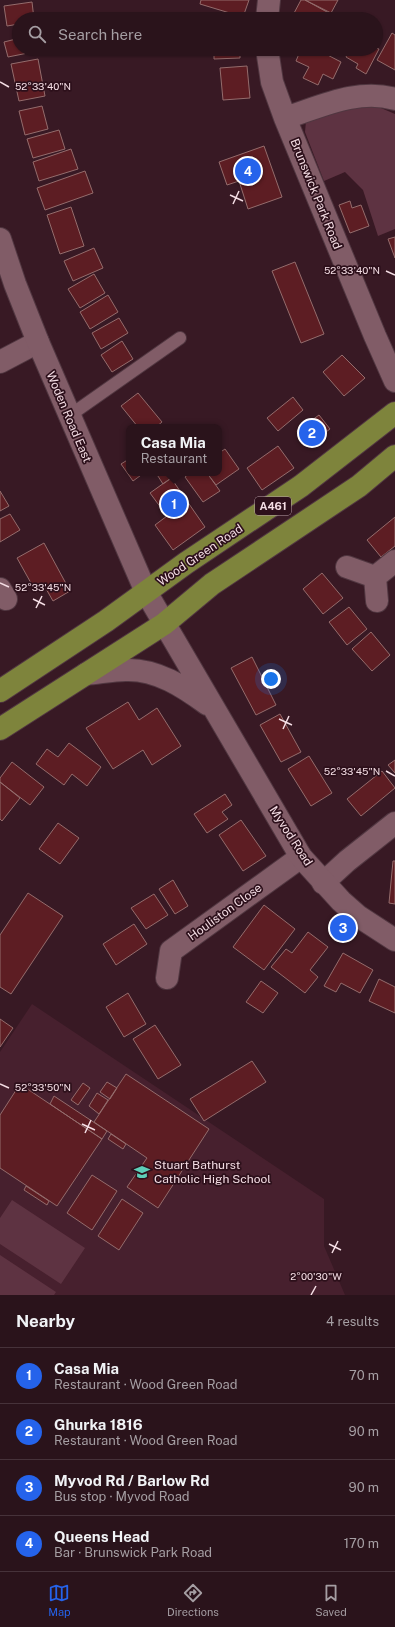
<!DOCTYPE html>
<meta charset="utf-8">
<style>
:root{--surface:#2a131b;--page:#362028;--text:#f1f3f6;--muted:#a59ea3;--line:#46323a;--accent:#2563eb}
body{margin:0;font-family:"Public Sans",sans-serif;background:var(--page);color:var(--text)}
.you{position:absolute;left:271px;top:679px;width:14px;height:14px;margin:-10px;border:3px solid #fff;border-radius:50%;background:#1a73e8;box-shadow:0 0 0 6px #1a73e833}
.badge{display:grid;place-items:center;width:26px;height:26px;border-radius:50%;background:var(--accent);color:#fff;font-size:13px;font-weight:700}
.pin{position:absolute;translate:-50% -50%;border:2px solid #fff;box-shadow:0 1px 4px #0006}
.popup{position:absolute;left:126px;top:424px;width:96px;height:52px;box-sizing:border-box;display:grid;place-content:center;border-radius:8px;background:var(--surface);filter:drop-shadow(0 1px 3px #0005);font-size:13px;white-space:nowrap;color:var(--muted)}
.popup b{font-size:15px;color:var(--text)}
.popup::after{content:'';position:absolute;left:50%;top:100%;margin-left:-8px;border:8px solid transparent;border-top-color:var(--surface)}
.list{margin:0;padding:0;list-style:none}
h2{display:flex;justify-content:space-between;align-items:center;height:52px;margin:0;padding:0 16px;font-size:17px}
h2 small{font-size:13px;font-weight:400;color:var(--muted)}
.list li{display:grid;grid-template-columns:26px 1fr auto;gap:12px;align-items:center;box-sizing:border-box;height:56px;padding:0 16px;border-top:1px solid var(--line)}
.list b{display:block;font-size:15px;white-space:nowrap}
.list p{margin:0;font-size:13px;white-space:nowrap;color:var(--muted)}
.list em{font-size:13px;font-style:normal;color:var(--muted)}
.icon{flex:none;width:22px;height:22px;fill:none;stroke:currentColor;stroke-width:2;stroke-linecap:round;stroke-linejoin:round}
.map{position:relative;flex:none;width:395px;height:1295px;overflow:hidden}
.search{position:absolute;background:var(--surface);box-shadow:0 1px 3px #0004;left:12px;right:12px;top:12px;height:44px;display:flex;align-items:center;gap:10px;box-sizing:border-box;padding:0 14px;border-radius:22px;color:var(--muted);font-size:15px}
.sheet{height:276px;background:var(--surface)}
nav{display:flex;justify-content:space-around;align-items:center;box-sizing:border-box;height:56px;border-top:1px solid var(--line);background:var(--surface);font-size:11px;color:var(--muted)}
nav a{display:grid;justify-items:center;gap:2px}
nav .on{color:var(--accent)}
.map>svg:first-child{display:block}
.built{fill:#47202e}
.green{fill:#5e3342}
.building{fill:#5d1d23;stroke:#946c6c}
.lines{fill:none;stroke-linecap:round;stroke-linejoin:round}
.service-casing{stroke:#513741;stroke-width:14}
.minor-casing{stroke:#513741;stroke-width:24}
.tertiary-casing{stroke:#513741;stroke-width:24}
.trunk-casing{stroke:#513741;stroke-width:24}
.service{stroke:#815c67;stroke-width:12}
.minor{stroke:#815c67;stroke-width:22}
.tertiary{stroke:#815c67;stroke-width:22}
.trunk{stroke:#7e843c;stroke-width:22}
.ticks{fill:none;stroke:#f4dde4;stroke-width:1.5}
.labels{text-anchor:middle;dominant-baseline:central;stroke-width:3.5;stroke-linejoin:round;paint-order:stroke}
.shield{fill:#2d101b;stroke:#b8a0a8;stroke-width:1}
.shield-label{font-size:11px;font-weight:bold;fill:#f4dde4}
.street-label{font-size:12px;fill:#f4dde4;stroke:#2d101b}
.poi-label{font-size:12px;fill:#f4dde4;stroke:#2d101b;text-anchor:start}
.ticks-label{font-size:10px;text-anchor:middle;fill:#f4dde4;stroke:#2d101b;stroke-width:3.5;stroke-linejoin:round;paint-order:stroke}
</style>
<div class="map">
<svg width="395" height="1295" viewBox="0 0 395 1295">
<rect width="100%" height="100%" fill="#381924"/>
<!-- built -->
<path class="built" d="M32 1004 324 1199V1246L345 1295H0V1052Z"/>
<!-- green -->
<path class="green" d="M374 105 395 114V229L378 236 363 190 345 172 324 181 305 132 306 121 339 108Z
M12 1200 85 1248 61 1284 0 1244V1218Z
M0 1255 56 1292 54 1295H0Z"/>
<!-- building -->
<path class="building" d="M201 0H249L243 17 200 4Z
M301 0H305L327 12 324 19H300L293 15Z
M305 0H338L331 13Z
M32 2 34 19H19V24L7 26 4 6Z
M19 30V49H38V51L8 57 4 42 16 39 14 31Z
M392 33 395 35V70L377 60Z
M376 48 379 49 366 74 356 68 358 64 346 57 350 49H376Z
M214 49H240V58L214 59Z
M301 49H316L341 62 333 79 323 74 318 85 303 78 309 67 296 61Z
M38 59 45 96 19 101 11 64Z
M247 66 250 98 223 100 220 68Z
M42 106 48 129 25 135 19 111Z
M59 130 65 149 33 158 27 139Z
M264 146 282 197 248 209 239 181 227 185 219 162Z
M71 149 78 169 39 181 33 162Z
M85 171 93 193 45 210 37 188Z
M350 201 352 208 361 205 369 226 350 233 339 205Z
M71 207 84 246 60 254 47 215Z
M395 237V258L388 239Z
M94 248 103 268 73 281 64 261Z
M295 262 324 334 301 343 272 271Z
M94 274 105 293 80 308 68 289Z
M108 295 118 312 90 329 80 312Z
M119 318 128 333 101 349 92 333Z
M122 341 133 359 112 372 101 355Z
M342 355 365 378 344 396 323 372Z
M138 393 162 422 156 427H138L121 406Z
M293 397 303 410 278 431 267 418Z
M319 415 330 429 307 446 297 431Z
M278 446 294 468 262 490 247 468Z
M225 449 239 469 216 485 207 473H219V453Z
M129 459V473H144L133 481 121 464Z
M156 473H179L163 484Z
M190 473H207L220 491 203 502 185 477Z
M171 478 205 527 173 550 155 525 167 516 150 493Z
M0 491 9 506 0 511Z
M10 514 20 530 0 542V519Z
M395 517V546L381 557 367 540Z
M44 543 70 591 53 601 45 587 36 592 17 558Z
M322 573 343 598 323 614 303 589Z
M349 607 367 629 347 645 329 622Z
M371 632 390 655 372 671 352 649Z
M252 657 276 705 256 715 231 668Z
M128 702 139 720 157 708 181 746 152 765 143 750 113 769 86 728Z
M280 714 301 752 281 762 260 725Z
M69 743 101 767 87 786 72 774 64 785 36 764 47 749 58 757Z
M309 756 332 793 311 806 288 769Z
M395 760V773L388 765Z
M12 762 44 787 30 805 0 782V778Z
M382 771 395 788 361 816 347 799Z
M0 782 20 798 2 821 0 819Z
M225 794 232 805 222 812 228 819 207 833 194 814Z
M241 820 266 856 243 871 219 835Z
M58 823 79 838 60 864 39 849Z
M393 861H395V904L389 903Z
M173 880 188 906 175 914 159 889Z
M28 893 63 916 11 994 0 987V935Z
M154 894 168 915 146 929 131 908Z
M264 905 295 929 264 970 233 947Z
M134 924 147 944 116 965 103 944Z
M308 932 328 947 310 970 318 977 305 993 271 967 286 949 292 953Z
M343 953 373 970 360 993 341 983 336 992 324 986Z
M379 979 395 987V1013L369 1001Z
M261 981 278 993 263 1013 246 1002Z
M128 993 146 1024 124 1037 106 1007Z
M0 1019 13 1028 0 1047Z
M155 1025 181 1065 158 1079 133 1039Z
M252 1061 266 1082 204 1121 190 1099Z
M126 1074 209 1129 158 1208 127 1187 147 1158 94 1122Z
M107 1082 117 1088 110 1099 100 1092Z
M83 1083 90 1088 78 1105 71 1100Z
M20 1084 102 1139 57 1206 0 1168V1115Z
M97 1093 108 1100 99 1114 89 1106Z
M54 1096 107 1131 102 1139 50 1104Z
M111 1134 126 1144 123 1149 108 1139Z
M92 1175 117 1191 92 1230 67 1213Z
M26 1186 49 1201 47 1205 24 1190Z
M122 1199 143 1213 119 1250 98 1236Z"/>
<g class="lines">
<defs>
<path id="service" d="M69 416 180 338"/>
<path id="minor" d="M267 19 269 0
M267 49 272 82 285 118 375 336 395 381
M285 118C320 107 358 88 395 99
M0 362 38 342
M347 567 375 577
M375 577 395 561
M375 577 377 601
M0 589 6 599
M323 883 347 861 395 823
M167 978 171 951 301 857"/>
<path id="tertiary" d="M0 239 15 284 38 342 146 592 301 857 341 901 358 916 395 940
M86 674C99 673 113 670 126 670 157 669 184 687 207 704"/>
<path id="trunk" d="M0 691 106 621 186 563 301 486 395 413
M0 729 164 624 212 584 359 486 395 456"/>
</defs>
<!-- service casing -->
<use href="#service" class="service-casing"/>
<!-- minor casing -->
<use href="#minor" class="minor-casing"/>
<!-- tertiary casing -->
<use href="#tertiary" class="tertiary-casing"/>
<!-- trunk casing -->
<use href="#trunk" class="trunk-casing"/>
<!-- service -->
<use href="#service" class="service"/>
<!-- minor -->
<use href="#minor" class="minor"/>
<!-- tertiary -->
<use href="#tertiary" class="tertiary"/>
<!-- trunk -->
<use href="#trunk" class="trunk"/>
</g>
<!-- ticks -->
<path class="ticks" d="M0 82 9 87M230 195 243 201M233 204 239 191M386 271 395 275M0 583 9 587M33 599 45 605M36 608 42 596M279 719 292 725M283 729 289 716M386 771 395 776M0 1084 9 1088M82 1124 95 1130M85 1133 91 1120M329 1244 341 1250M332 1253 338 1241M311 1295 316 1286"/>
<!-- icons -->
<defs>
<symbol id="school-bare" viewBox="-9 -9 18 18"><path d="M0-5L7-2L0 1L-7-2ZM-4 1L0 2.5L4 1V4Q0 6-4 4Z" fill="#5eceb8" stroke="#2d101b" stroke-width="2.5" paint-order="stroke"/></symbol>
</defs>
<g fill-rule="evenodd">
<use href="#school-bare" x="131" y="1161" width="22" height="22"/>
</g>
<g class="labels">
<!-- shield labels -->
<rect class="shield" x="255" y="497" width="36" height="18" rx="3"/>
<g class="shield-label">
<text x="273" y="506">A461</text>
</g>
<!-- street labels -->
<g class="street-label">
<text transform="translate(316 194) rotate(68)">Brunswick Park Road</text>
<text transform="translate(69 417) rotate(67)">Woden Road East</text>
<text transform="translate(200 555) rotate(-34)">Wood Green Road</text>
<text transform="translate(291 836) rotate(57)">Myvod Road</text>
<text transform="translate(225 912) rotate(-36)">Houliston Close</text>
</g>
<!-- poi labels -->
<g class="poi-label">
<text x="154" y="1165">Stuart Bathurst<tspan x="154" dy="14">Catholic High School</tspan></text>
</g>
</g>
<g class="ticks-label">
<text x="43" y="90">52°33'40"N</text>
<text x="352" y="274">52°33'40"N</text>
<text x="43" y="591">52°33'45"N</text>
<text x="352" y="775">52°33'45"N</text>
<text x="43" y="1091">52°33'50"N</text>
<text x="316" y="1280">2°00'30"W</text>
</g>
</svg>
<div class="you"></div>
<div class="pin badge" style="left:174px;top:504px">1</div>
<div class="popup"><b>Casa Mia</b>Restaurant</div>
<div class="pin badge" style="left:312px;top:433px">2</div>
<div class="pin badge" style="left:343px;top:928px">3</div>
<div class="pin badge" style="left:248px;top:171px">4</div>
<div class="search"><svg class="icon" aria-label="search" viewBox="0 0 24 24"><circle cx="10" cy="10" r="6"/><path d="M15 15l6 6"/></svg>Search here</div>
</div>
<section class="sheet">
<h2>Nearby<small>4 results</small></h2>
<ul class="list">
<li><span class="badge">1</span><div><b>Casa Mia</b><p>Restaurant · Wood Green Road</p></div><em>70 m</em></li>
<li><span class="badge">2</span><div><b>Ghurka 1816</b><p>Restaurant · Wood Green Road</p></div><em>90 m</em></li>
<li><span class="badge">3</span><div><b>Myvod Rd / Barlow Rd</b><p>Bus stop · Myvod Road</p></div><em>90 m</em></li>
<li><span class="badge">4</span><div><b>Queens Head</b><p>Bar · Brunswick Park Road</p></div><em>170 m</em></li>
</ul>
</section>
<nav>
<a class="on"><svg class="icon" aria-label="map" viewBox="0 0 24 24"><path d="M3 6l6-2 6 2 6-2v14l-6 2-6-2-6 2zM9 4v14M15 6v14"/></svg>Map</a>
<a><svg class="icon" aria-label="directions" viewBox="0 0 24 24"><path d="M12 3l9 9-9 9-9-9zM9 14v-3h6M13 9l2 2-2 2"/></svg>Directions</a>
<a><svg class="icon" aria-label="saved" viewBox="0 0 24 24"><path d="M7 4h10v16l-5-4-5 4z"/></svg>Saved</a>
</nav>
